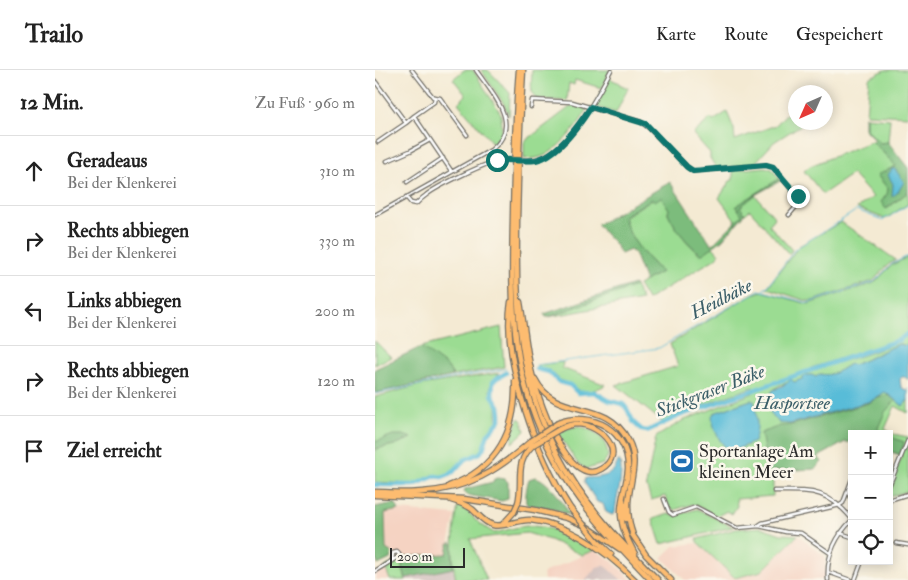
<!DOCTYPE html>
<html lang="de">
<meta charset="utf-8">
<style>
:root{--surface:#fff;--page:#f2f2f2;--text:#222;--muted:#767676;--line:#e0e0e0}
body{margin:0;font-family:"IM FELL Double Pica",serif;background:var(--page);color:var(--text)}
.controls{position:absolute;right:15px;bottom:15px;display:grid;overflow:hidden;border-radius:0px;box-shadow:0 2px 12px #0003}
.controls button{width:45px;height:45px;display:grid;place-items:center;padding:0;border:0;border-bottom:1px solid var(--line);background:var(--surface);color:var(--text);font:25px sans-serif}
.compass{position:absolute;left:413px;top:15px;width:45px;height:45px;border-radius:50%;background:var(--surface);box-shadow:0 2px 12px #0003;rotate:225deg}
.scale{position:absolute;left:15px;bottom:12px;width:75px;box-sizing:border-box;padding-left:5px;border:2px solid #2b2b2b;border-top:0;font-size:14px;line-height:18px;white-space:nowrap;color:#2b2b2b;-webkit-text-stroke:4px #fbf7ec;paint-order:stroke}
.stop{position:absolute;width:15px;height:15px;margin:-11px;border:4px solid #0f766e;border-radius:50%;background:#fff}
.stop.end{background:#0f766e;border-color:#fff;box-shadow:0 1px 5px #0008}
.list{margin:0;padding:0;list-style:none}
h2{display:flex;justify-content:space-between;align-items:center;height:65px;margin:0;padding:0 20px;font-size:21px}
h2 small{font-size:16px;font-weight:400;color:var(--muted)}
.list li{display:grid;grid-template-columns:32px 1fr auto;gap:15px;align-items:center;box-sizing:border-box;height:70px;padding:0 20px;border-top:1px solid var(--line)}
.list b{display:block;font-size:19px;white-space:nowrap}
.list p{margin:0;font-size:16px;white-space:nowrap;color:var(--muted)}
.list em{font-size:16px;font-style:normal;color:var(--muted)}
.icon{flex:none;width:28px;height:28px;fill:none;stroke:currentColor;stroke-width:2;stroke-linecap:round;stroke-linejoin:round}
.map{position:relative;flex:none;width:533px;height:510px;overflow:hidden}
header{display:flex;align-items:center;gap:30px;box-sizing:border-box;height:70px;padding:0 25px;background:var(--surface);border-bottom:1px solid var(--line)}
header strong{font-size:24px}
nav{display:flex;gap:28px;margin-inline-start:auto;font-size:18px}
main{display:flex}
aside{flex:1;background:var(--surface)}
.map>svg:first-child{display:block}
.built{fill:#f5d3c2}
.industrial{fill:#d1c0bd}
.green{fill:#9bdc92;stroke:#63845e;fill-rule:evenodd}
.forest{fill:#7cbc7c;stroke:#547454}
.water{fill:#59bcd8;stroke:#427482}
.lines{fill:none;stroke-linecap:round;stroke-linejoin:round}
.stream{stroke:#59bcd8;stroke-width:1}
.river{stroke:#59bcd8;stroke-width:4.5}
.minor-casing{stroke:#716e66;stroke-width:5}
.highway-casing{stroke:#716e66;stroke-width:7}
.minor{stroke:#fff;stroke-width:2.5}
.highway{stroke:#fdbc70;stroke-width:4.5}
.minor-bridge-casing{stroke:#716e66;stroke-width:5;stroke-linecap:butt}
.highway-bridge-casing{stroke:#716e66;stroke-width:7;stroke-linecap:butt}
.minor-bridge{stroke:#fff;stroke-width:2.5}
.highway-bridge{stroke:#fdbc70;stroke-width:4.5}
.route{stroke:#0f766e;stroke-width:6}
.labels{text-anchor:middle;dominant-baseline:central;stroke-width:5;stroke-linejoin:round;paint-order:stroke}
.poi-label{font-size:18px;fill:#2b2b2b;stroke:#fbf7ec;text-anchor:start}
.water-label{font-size:19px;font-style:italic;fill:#3b5e68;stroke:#fbf7ec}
</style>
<header>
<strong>Trailo</strong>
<nav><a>Karte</a><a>Route</a><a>Gespeichert</a></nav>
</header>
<main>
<aside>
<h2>12 Min.<small>Zu Fuß · 960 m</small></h2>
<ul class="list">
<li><svg class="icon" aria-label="ahead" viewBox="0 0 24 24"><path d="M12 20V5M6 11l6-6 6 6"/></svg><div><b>Geradeaus</b><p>Bei der Klenkerei</p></div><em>310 m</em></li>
<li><svg class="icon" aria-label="right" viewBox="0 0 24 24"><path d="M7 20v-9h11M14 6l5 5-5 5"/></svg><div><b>Rechts abbiegen</b><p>Bei der Klenkerei</p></div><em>330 m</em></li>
<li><svg class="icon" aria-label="left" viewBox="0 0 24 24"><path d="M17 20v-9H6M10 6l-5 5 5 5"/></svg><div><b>Links abbiegen</b><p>Bei der Klenkerei</p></div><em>200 m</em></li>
<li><svg class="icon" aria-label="right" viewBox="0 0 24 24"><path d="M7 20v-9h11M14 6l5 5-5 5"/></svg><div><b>Rechts abbiegen</b><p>Bei der Klenkerei</p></div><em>120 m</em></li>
<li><svg class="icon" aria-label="arrive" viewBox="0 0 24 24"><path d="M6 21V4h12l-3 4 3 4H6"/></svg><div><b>Ziel erreicht</b></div></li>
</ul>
</aside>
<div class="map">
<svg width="533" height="510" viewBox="0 0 533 510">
<rect width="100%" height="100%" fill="#fbf7ec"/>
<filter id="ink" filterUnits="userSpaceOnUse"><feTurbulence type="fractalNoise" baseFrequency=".02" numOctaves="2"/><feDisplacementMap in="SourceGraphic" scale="10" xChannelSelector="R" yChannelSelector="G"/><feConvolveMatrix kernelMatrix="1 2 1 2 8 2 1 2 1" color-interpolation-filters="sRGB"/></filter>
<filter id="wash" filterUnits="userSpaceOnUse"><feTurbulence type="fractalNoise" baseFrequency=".0096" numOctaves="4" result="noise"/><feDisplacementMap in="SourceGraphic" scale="20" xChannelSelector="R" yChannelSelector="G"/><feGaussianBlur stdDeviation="1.12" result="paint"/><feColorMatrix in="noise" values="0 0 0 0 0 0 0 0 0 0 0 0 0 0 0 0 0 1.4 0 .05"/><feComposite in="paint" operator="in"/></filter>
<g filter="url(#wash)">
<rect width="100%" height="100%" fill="#f4ead3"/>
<!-- built -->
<path class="built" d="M24 440 80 445 72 484 25 487 11 479 10 443Z
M423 465 450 486 451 510H310L287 488 299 476 322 473 360 508 387 501Z
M220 480 236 490 257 510H169L168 503Z
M10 497 15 510H0V503Z"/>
<!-- industrial -->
<path class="industrial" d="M229 495 247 510H210L222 497Z
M78 498 81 510H31V508Z"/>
<!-- green -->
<path class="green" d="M89 0H98L126 44 127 62 119 75 83 33 91 25 78 9Z
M106 0H113L135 23 134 46 129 34Z
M157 0H235L226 18 200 10 199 15 194 13 192 31 161 29C154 22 157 10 157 0Z
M510 0H533V46L491 44 494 8Z
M233 8 245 13 244 14 253 18 241 43 222 37 220 35Z
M199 34 211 38 212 40C205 54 180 84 165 87 160 89 154 88 149 89V72Z
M420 39V52L429 53 399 72 378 95 341 98 335 88V83L318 64 336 48 338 51 352 42 359 59 360 70 401 55 410 45Z
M491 47 515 49 513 72 505 73 491 59Z
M497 71 521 96 502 105 513 119 512 139 533 122V134L510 149 482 138 498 127 477 104 448 124 429 101 435 96Z
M390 97 397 99 404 109 362 136 367 145 361 151 344 128 355 111 358 110V100Z
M380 125 400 148 394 155 417 180 414 184 375 140 370 144 365 137Z
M286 126 294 139 293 143C299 157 313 175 325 184L338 177 344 184 343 187 272 230 263 215 286 202C270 185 254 170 249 147L277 129Z
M466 152 521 190 514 194 498 211 437 231H432L392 218 424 176Z
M533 187V261L524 269 436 298C461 294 515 280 533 264V276L524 274 502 284 498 287 478 295 475 294C465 300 457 307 445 304L441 307 405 315 397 321 395 342 415 354 496 331 510 322 528 336 533 330V343L520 336 510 359 518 364 533 367V421L514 427V419L527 386 514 381V364H477V372H470L443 387 447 392 440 399 398 401V426L361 429 362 436 357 444 352 441 342 446 318 434 299 440 294 438 290 426 276 430 271 415 281 367 307 351 378 323V317L303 344 289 353 241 315 303 296 295 274 377 224 387 221 433 234 499 213 517 195ZM376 330 379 331 373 375C368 376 363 380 358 380 345 382 341 352 339 343Z
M260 216 267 230 173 247Z
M126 257 129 297 78 306 77 303 46 277Z
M0 271 16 287 0 295Z
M188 292 187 298 231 315 217 321 206 322 193 313 185 310 174 300 162 298V295Z
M124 303 116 315 115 321 122 336V351L112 364 107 380 102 385 89 389 77 402 68 406 58 405 39 414 0 412V379L19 375 36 368C23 363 13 369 0 372V327L45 315Z
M144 348 147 351 150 361 137 373 138 362Z
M203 356C220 360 231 367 233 386L228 394 212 399 203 394 183 363 191 359Z
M83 436 90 439 105 454 119 463C130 461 143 456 154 456 178 456 200 468 220 480L207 485 175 470 152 463 95 469 112 510H81C75 484 79 461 83 436Z
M322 439 358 457 286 474 278 449 294 444 299 446Z
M386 457 406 464 423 465 387 501 360 508 322 472V469L361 459Z
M25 489 31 510H15L10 497Z"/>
<!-- forest -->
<path class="forest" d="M489 46 491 47V59L505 73 513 72 533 98V122L511 139 506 132 512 124 513 119 502 105 521 96 497 71 500 70 489 59Z
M404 109 407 110 380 125 365 137 370 144 347 170 328 184H326C313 175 299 157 293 143L294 139 286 127 280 131 277 129 252 144 249 147C254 170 270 185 286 202L270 211 259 183 255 180 246 184 239 173 222 155 295 112 335 173 338 174 367 145 361 136Z
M259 214 260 216 173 247H171L169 244Z
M46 277 73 297 78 306 0 323V299Z
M513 325 521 330 510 342 503 358 504 362 508 364H477V372H470L443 387 447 392 440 399 393 401 386 363 405 356 416 355 494 333 503 327Z
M18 365H28L37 368 19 375 0 379V372Z
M514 366 529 372 526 385 514 381Z
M160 407C172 409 191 434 194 445L176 438 154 435 151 433C150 427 152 414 154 409Z
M123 408 130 409 133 412V429L127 431 92 425 89 421 90 419 118 412 119 409Z
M20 433 24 440 10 443 11 479 17 483 15 489 3 495 0 484V437Z
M74 473H77L78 498 31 508 25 487 72 484Z"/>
<!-- water -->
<path class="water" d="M517 99H520L529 112 523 122 517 127 518 114 513 105Z
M524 274 533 276V310L530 307H527L525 309 526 317 531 320 533 318V330L528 336 510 322 496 331 415 354 404 353 395 342 397 321C403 317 412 315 416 309L419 312 427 309 431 305H437L441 307 445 304C457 307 465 300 475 294L478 295C494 289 508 281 524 274Z
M376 330 379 331C382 346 384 358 379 372L357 381C345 377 338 358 337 346L339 343Z
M243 391H245C249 407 241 427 240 443L237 445 231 442 228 434 222 432 209 412 211 408C225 407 238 408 243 391Z"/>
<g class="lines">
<!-- stream -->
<path class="stream" d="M517 145 533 135
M451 160 482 140 507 150 516 146
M388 220 393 216 420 179 449 161
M161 295 284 278 384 220 433 233 499 212 517 194 533 186
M0 324 83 307 131 299"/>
<!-- river -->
<path class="river" d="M162 299 174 302 184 312 195 315 203 323 219 322 235 331 248 334 252 339 259 353 267 360 272 361 306 345 524 270 533 263
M0 415H39L60 406 67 407 77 403 89 390 105 383 108 379 113 364 125 350V344L124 336 117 325 118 312 122 308 131 303"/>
</g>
</g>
<g filter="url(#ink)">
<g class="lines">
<defs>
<path id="minor" d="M37 0 58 27H60L59 32 39 46
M0 11 31 53 39 46 77 102
M60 27 65 28 92 65
M156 37 157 30 197 32 266 52 274 58 312 97 318 101 391 95 398 97 426 131 414 145
M3 72 31 53
M154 90C190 90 221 28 236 0
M12 91 35 81 55 70
M32 112 68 88
M31 127 36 133 41 134C44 131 47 128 50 126 60 117 115 90 128 90
M0 145 116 80C149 55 117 24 101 0
M514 416 533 370
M399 421C436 421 451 418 477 449
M289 429 294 442 298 445 321 437 362 458 384 456 411 462 426 463 455 483
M514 430 533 424
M384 455 387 453 465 435 468 433 477 409
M465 463 477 467
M521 473 533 475
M0 501 23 487 24 484 22 482 18 483 17 491
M453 502 475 510
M453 510C451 486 460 467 477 450
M480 510 487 491"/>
<path id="highway" d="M144 0C140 49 139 98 138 147 136 237 135 308 180 390 204 435 241 473 276 510
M148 0C145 50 143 101 142 151 141 237 142 309 184 387 208 433 246 473 283 510
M136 232C126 291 163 388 195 438
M145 232C149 255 151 278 156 300 161 323 192 420 226 399 253 383 226 355 203 354 196 354 191 356 185 359
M160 309C181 351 230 326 253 370 265 392 254 411 253 434 253 445 254 455 258 465
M183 353C217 340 254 360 253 399 252 415 245 429 246 445 247 459 253 471 260 484
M74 416C122 399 142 360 140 311
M0 422C15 422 31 424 47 422 93 419 122 401 156 371
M0 425 89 429 160 440 192 448 211 456 245 479
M76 430C83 432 90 434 97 439 103 444 109 453 118 455 130 458 142 449 155 450 195 454 233 483 260 510
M248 430 251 449
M143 433C149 410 138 394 158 375
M128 454 139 442
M257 464 271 485 296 510
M222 471 236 484"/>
</defs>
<!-- minor casing -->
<use href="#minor" class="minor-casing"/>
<!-- highway casing -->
<use href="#highway" class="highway-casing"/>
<!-- minor -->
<use href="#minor" class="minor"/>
<!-- highway -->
<use href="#highway" class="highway"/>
<defs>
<path id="minor-bridge" d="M128 90H154"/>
<path id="highway-bridge" d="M156 371 183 353
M158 375 185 359
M195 438 222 471
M139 442 143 433"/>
</defs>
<!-- minor-bridge casing -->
<use href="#minor-bridge" class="minor-bridge-casing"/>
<!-- highway-bridge casing -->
<use href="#highway-bridge" class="highway-bridge-casing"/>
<!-- minor-bridge -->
<use href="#minor-bridge" class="minor-bridge"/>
<!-- highway-bridge -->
<use href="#highway-bridge" class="highway-bridge"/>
</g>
</g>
<g class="lines" filter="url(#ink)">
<!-- route -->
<path class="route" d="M122 90C135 89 149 92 161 90 182 86 205 54 216 37L271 54 312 97 318 101 391 95 398 97 423 126"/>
</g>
<!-- icons -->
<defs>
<symbol id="stadium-square" viewBox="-11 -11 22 22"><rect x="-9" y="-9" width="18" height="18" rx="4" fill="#1f6fb2" stroke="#fbf7ec"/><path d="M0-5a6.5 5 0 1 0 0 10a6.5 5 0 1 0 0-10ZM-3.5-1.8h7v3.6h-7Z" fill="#fff"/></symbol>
</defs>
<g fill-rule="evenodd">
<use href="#stadium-square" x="293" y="377" width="28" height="28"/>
</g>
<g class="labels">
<!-- poi labels -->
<g class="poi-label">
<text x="324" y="381">Sportanlage Am<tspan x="324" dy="21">kleinen Meer</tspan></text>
</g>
<!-- water labels -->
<g class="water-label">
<text transform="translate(346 229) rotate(-27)">Heidbäke</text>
<text transform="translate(335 321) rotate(-21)">Stickgraser Bäke</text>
<text x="417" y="333">Hasportsee</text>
</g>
</g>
</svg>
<div class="controls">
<button>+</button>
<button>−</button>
<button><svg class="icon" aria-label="locate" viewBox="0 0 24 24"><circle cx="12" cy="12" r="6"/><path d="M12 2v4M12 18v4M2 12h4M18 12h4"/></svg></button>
</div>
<svg class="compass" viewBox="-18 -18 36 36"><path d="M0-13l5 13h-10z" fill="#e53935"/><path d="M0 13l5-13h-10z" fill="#767676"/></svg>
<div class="scale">200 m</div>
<div class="stop" style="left:122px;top:90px"></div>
<div class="stop end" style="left:423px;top:126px"></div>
</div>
</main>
